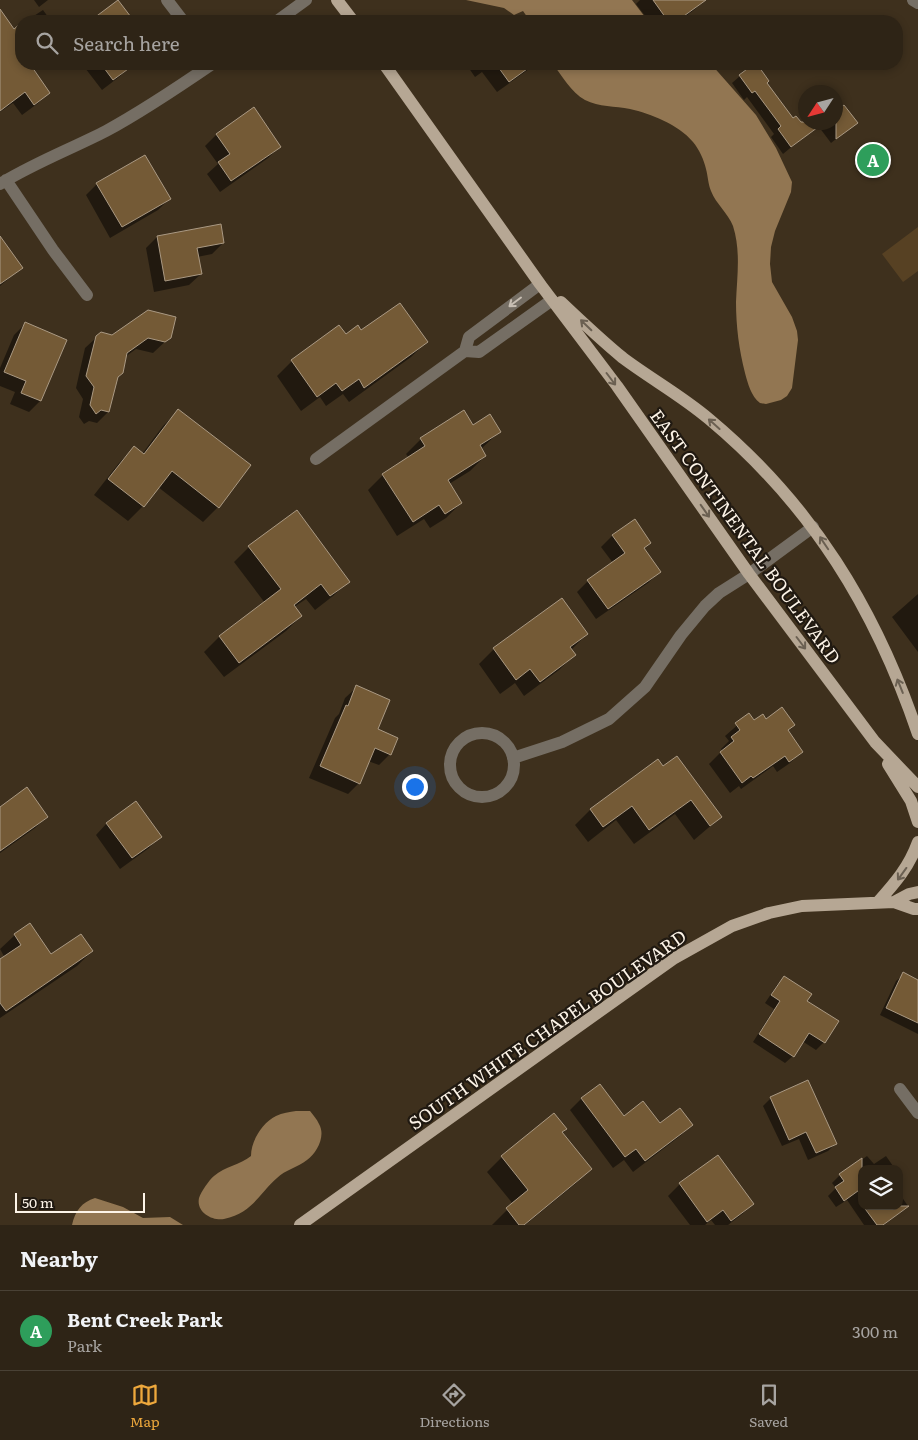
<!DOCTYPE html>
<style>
:root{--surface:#2e2416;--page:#3a3023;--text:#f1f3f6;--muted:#a7a4a1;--line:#494135;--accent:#eea83c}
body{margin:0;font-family:Literata,serif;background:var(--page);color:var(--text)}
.controls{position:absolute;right:15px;bottom:15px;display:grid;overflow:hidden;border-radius:10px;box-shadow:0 2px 8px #0003}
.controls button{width:45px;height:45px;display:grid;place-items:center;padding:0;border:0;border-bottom:1px solid var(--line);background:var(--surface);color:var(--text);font:25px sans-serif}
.compass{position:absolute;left:798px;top:85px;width:45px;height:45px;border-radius:50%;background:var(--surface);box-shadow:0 2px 8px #0003;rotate:234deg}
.scale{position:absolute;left:15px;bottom:12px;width:130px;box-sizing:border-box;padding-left:5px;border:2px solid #fdf4e8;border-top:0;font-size:14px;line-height:18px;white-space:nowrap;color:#fdf4e8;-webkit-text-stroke:4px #201911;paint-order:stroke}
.you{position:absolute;left:414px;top:786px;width:18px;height:18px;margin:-12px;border:4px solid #fff;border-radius:50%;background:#1a73e8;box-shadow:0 0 0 8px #1a73e833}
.badge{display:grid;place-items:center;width:32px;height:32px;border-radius:50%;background:var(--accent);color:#fff;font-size:16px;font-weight:700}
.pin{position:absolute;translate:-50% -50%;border:2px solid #fff;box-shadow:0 1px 5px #0006}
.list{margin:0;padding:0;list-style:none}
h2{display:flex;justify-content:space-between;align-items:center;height:65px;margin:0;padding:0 20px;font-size:21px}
h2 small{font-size:16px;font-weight:400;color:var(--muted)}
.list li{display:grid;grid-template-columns:32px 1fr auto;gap:15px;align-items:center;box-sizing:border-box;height:80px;padding:0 20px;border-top:1px solid var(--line)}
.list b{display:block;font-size:19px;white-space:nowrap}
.list p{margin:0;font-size:16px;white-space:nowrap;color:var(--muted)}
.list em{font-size:16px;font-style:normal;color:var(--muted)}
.icon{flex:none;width:28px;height:28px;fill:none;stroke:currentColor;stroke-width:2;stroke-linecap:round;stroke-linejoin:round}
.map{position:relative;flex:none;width:918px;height:1225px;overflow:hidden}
.search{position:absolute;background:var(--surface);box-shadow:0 2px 8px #0003;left:15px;right:15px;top:15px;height:55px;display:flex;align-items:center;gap:12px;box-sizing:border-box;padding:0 18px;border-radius:20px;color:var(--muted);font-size:19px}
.sheet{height:145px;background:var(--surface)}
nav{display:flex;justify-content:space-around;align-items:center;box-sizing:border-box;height:70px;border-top:1px solid var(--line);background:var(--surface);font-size:14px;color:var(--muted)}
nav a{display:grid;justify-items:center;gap:2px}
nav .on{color:var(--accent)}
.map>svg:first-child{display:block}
.green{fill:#574123}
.water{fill:#927652}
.shadow{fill:#0007}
.building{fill:#745a36;stroke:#aa9983}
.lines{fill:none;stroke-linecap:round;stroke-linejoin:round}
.minor{stroke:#756e64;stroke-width:12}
.major{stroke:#b6a794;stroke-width:12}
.oneway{stroke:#c7beb3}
.oneway2{stroke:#6b6052}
.labels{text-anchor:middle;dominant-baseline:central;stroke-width:4.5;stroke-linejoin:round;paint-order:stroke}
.street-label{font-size:18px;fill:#fdf4e8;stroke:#201911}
</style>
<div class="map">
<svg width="918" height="1225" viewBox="0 0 918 1225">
<rect width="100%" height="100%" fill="#3e301d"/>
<!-- green -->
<path class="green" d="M918 227V271L903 282 882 254Z"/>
<!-- water -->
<path class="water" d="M466 0H632L648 21H530L523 11 514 15 504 8Z
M553 64H711L756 115 776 148 792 182 791 192 775 231 771 247 770 264 772 282 792 317 797 331 798 340 792 388 787 396 781 400 766 404 760 403C751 396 748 384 745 373 739 350 736 326 736 302 737 277 741 251 733 226 728 213 716 204 711 191 708 184 708 176 706 169 704 160 699 149 693 142 678 124 651 114 630 109 615 106 599 107 585 100 571 92 562 76 553 64Z
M296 1111H310C313 1115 317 1119 319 1124 326 1136 317 1153 307 1160 298 1167 285 1170 277 1178 257 1196 253 1212 224 1219 212 1221 196 1212 199 1198 201 1192 209 1180 214 1176 225 1166 240 1165 251 1156 251 1141 262 1123 276 1116 282 1113 290 1112 296 1111Z
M95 1198 123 1207 143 1218 170 1217 183 1225H72C75 1211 82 1202 95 1198Z"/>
<!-- shadow -->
<path class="shadow" d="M34 0H48L39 7Z
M640 0H705L694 10 679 21H649L636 4Z
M43 10 51 21H26Z
M520 16 524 21H514Z
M21 25V64H38L32 68 49 93 37 104 22 115 13 103 0 112V26L13 30Z
M82 64H129L130 66 119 77 102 90Z
M466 64H536L497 92 482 72 475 77Z
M740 76 766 83 792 120 807 134 783 154 771 137 774 134 747 97 744 100 732 83Z
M844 106 856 123 831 143 819 127 823 122H836V113Z
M216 135 279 147 268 158 220 192 207 174 218 164 205 146Z
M97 184 169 199 158 210 110 238 86 195Z
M157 237 223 243 212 254 197 257 201 274 189 285 154 292 146 248Z
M0 238 22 267 0 286Z
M25 324 40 401 29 412 10 404 15 392 0 386V368L14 335Z
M339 327 345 336 361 331 426 342 411 357 349 402 343 394 326 406 320 397 301 411 277 376 292 361Z
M97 337H170L153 353 136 349 125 357 116 378 108 412 97 423 89 421 84 424 79 417 83 399 76 388 85 348Z
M178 411 218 507 203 522 158 487 143 506 128 521 94 495 119 463 134 448 142 454 163 426Z
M473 427 499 432 481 449 485 456 470 471 449 484 461 503 446 518 430 528 424 519 397 536 368 490 383 475 409 458 406 454 421 439Z
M634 521 650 543 643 549 659 572 648 583 596 619 577 592 588 581 613 563 601 547 612 536Z
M249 547 348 581 333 596 315 610 306 599 294 607 301 616 286 631 224 677 204 652 219 637 265 603 234 562Z
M918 594V652L892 617Z
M562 600 587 634 571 650 574 655 559 670 524 696 515 683 500 694 479 664 494 649Z
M357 687 376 730 390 754 379 765 368 761 359 783 348 794 309 778 335 718 339 714 345 698Z
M749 715 753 722 765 720 801 752 790 763 777 772 773 766 741 789 739 786 730 793 709 764 722 751 721 749 729 741 725 736Z
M658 760 663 768 721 817 694 840 675 814 634 844 616 820 588 842 575 825 590 810Z
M0 808 46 817 35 828 0 853Z
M107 823 160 836 149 848 120 869 96 835Z
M29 925 51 956 92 951 77 966 0 1018V961L5 958 0 949 15 935Z
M904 974 918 981V1034L880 1015 896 981Z
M784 977 806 1001 837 1022 824 1042 816 1050 802 1041 793 1056 785 1063 753 1042 774 1009 765 1003 777 985Z
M599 1085 624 1117 659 1125H691L680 1136 633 1172 624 1160 613 1168 570 1110 581 1099Z
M771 1098 835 1144 828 1151 808 1160 799 1139 782 1146 763 1106Z
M561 1132 590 1169 575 1184 525 1225H492L513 1204 487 1172 502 1157Z
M867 1156 874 1164 886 1156 893 1166 891 1169H862V1206H899V1193L908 1206 884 1225H864L847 1200 836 1207 828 1196 836 1188 832 1183 840 1175Z
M718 1157 753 1204 741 1215 728 1225H715L711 1220 705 1225H690L668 1196 680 1184Z"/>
<!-- building -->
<path class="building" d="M118 0 134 21H90Z
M653 0H706L677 21H668Z
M0 9 14 29 21 23V64H30L50 93 34 105 25 92 0 111Z
M101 64H135L113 80Z
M496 64H534L509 82Z
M754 64H757L769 81 767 83 793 118 796 116 801 122H825L791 147 778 129 781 126 755 91 752 93 739 75Z
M844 105 858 123 836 139V111Z
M254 107 281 147 231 181 218 162 230 154 216 134Z
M145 155 171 199 122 227 96 183Z
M221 224 224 243 197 248 202 274 165 281 157 236Z
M0 236 23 268 0 284Z
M400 303 428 342 364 388 359 379 342 391 336 383 317 397 291 360 339 325 346 334 358 325 361 330Z
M148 310 176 317 171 338 165 342 148 338 127 353 123 373 118 377 109 412 101 410 96 414 90 405 94 387 86 376 96 336 101 332 112 335Z
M25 322 67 340 41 401 21 393 26 381 4 372Z
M178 409 251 465 219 508 172 471 144 507 108 479 134 446 144 454Z
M464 410 473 425 490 414 501 432 480 445 486 456 448 480 462 503 445 514 439 505 413 522 382 474 425 446 420 438Z
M297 510 350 582 330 596 321 584 294 605 302 616 239 663 219 636 281 589 248 546Z
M635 519 651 543 644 548 661 572 608 609 587 580 625 553 612 535Z
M562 598 588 634 570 647 576 655 540 682 530 669 516 680 493 648Z
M356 685 390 700 378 729 398 738 391 755 375 748 360 784 320 766 346 705 348 706Z
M782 707 795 725 788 730 803 752 789 762 785 756 753 778 751 776 742 783 720 752 734 741 731 737 740 730 735 723 749 713 754 720 763 714 766 719Z
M677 756 722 817 710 826 691 800 649 830 632 806 603 827 590 809 658 759 663 766Z
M27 787 48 817 0 851V807Z
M136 801 162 837 132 858 106 823Z
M30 923 51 954 81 934 93 951 6 1011 0 1003V959L21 945 14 934Z
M903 972 918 980V1023L886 1008Z
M784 976 812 994 807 1001 839 1021 825 1043 809 1033 794 1057 759 1034 780 1001 771 995Z
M808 1080 837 1144 816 1153 806 1132 789 1140 770 1097Z
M600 1084 624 1116 643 1101 660 1123 680 1108 693 1125 645 1161 636 1149 625 1157 581 1098Z
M554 1113 567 1129 562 1132 592 1169 524 1225H519L506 1208 528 1190 501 1156Z
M718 1155 754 1204 731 1221 723 1210 707 1222 679 1183Z
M862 1158V1188L844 1201 835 1187 844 1181 839 1174Z
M863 1206H909L883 1225H877Z"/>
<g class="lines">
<!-- minor -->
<path class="minor" d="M167 0 183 21
M913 0 918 3
M277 21 306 0
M6 180 53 250 87 295
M0 184C34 163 71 149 106 131 143 111 177 88 212 64
M465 351 479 352 552 300
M316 459 465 351 469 337 540 284
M450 765a32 32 0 1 1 64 0a32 32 0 1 1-64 0Z
M513 758 562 742 609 719 645 687 681 635 705 606 719 593 749 574 813 527
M900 1089 918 1113"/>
<!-- major -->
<path class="major" d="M337 0 353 21
M384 64 540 284 617 386 749 574 875 742 918 787
M561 302C581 321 601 340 623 358 651 379 682 396 709 419 812 505 875 608 918 734
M888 764 911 801 918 822
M878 902C895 883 909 867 918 842
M894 902 909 894 918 892
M300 1225 673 959 732 926 769 913 802 906 894 902 914 909H918"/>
</g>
<!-- one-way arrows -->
<defs><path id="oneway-shaft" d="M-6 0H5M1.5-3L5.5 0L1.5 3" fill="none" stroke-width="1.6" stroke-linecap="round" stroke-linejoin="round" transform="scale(1.25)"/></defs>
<use class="oneway" href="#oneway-shaft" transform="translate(515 302) rotate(143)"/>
<g class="oneway2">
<use href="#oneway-shaft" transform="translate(586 325) rotate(-136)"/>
<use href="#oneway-shaft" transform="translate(611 379) rotate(53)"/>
<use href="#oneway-shaft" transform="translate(714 424) rotate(-138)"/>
<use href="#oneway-shaft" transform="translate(705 511) rotate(55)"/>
<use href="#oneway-shaft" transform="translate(824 543) rotate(-124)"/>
<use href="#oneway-shaft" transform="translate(801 643) rotate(53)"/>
<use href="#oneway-shaft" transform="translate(900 686) rotate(-112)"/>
<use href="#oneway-shaft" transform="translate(902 874) rotate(126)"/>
</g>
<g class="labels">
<!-- street labels -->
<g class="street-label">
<text transform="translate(746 536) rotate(54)">EAST CONTINENTAL BOULEVARD</text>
<text transform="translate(547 1029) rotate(-35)">SOUTH WHITE CHAPEL BOULEVARD</text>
</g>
</g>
</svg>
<div class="controls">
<button><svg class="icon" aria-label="layers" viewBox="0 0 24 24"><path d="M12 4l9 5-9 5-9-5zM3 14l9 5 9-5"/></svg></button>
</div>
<svg class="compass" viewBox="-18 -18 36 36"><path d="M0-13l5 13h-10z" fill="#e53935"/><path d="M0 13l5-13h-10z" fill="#a7a4a1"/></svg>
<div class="scale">50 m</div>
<div class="you"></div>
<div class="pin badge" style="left:873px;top:160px;background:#2e9e5b">A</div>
<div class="search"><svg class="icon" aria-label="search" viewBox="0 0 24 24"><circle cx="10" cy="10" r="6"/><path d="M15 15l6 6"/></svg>Search here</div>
</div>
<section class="sheet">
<h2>Nearby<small></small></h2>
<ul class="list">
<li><span class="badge" style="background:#2e9e5b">A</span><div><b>Bent Creek Park</b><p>Park</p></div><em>300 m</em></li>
</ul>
</section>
<nav>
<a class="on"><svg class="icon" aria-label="map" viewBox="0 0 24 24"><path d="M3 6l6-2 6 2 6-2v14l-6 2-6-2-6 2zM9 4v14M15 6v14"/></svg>Map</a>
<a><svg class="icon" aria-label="directions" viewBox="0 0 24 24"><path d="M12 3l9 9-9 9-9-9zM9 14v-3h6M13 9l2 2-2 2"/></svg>Directions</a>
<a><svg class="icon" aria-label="saved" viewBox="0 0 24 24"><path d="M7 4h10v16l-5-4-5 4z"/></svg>Saved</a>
</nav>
